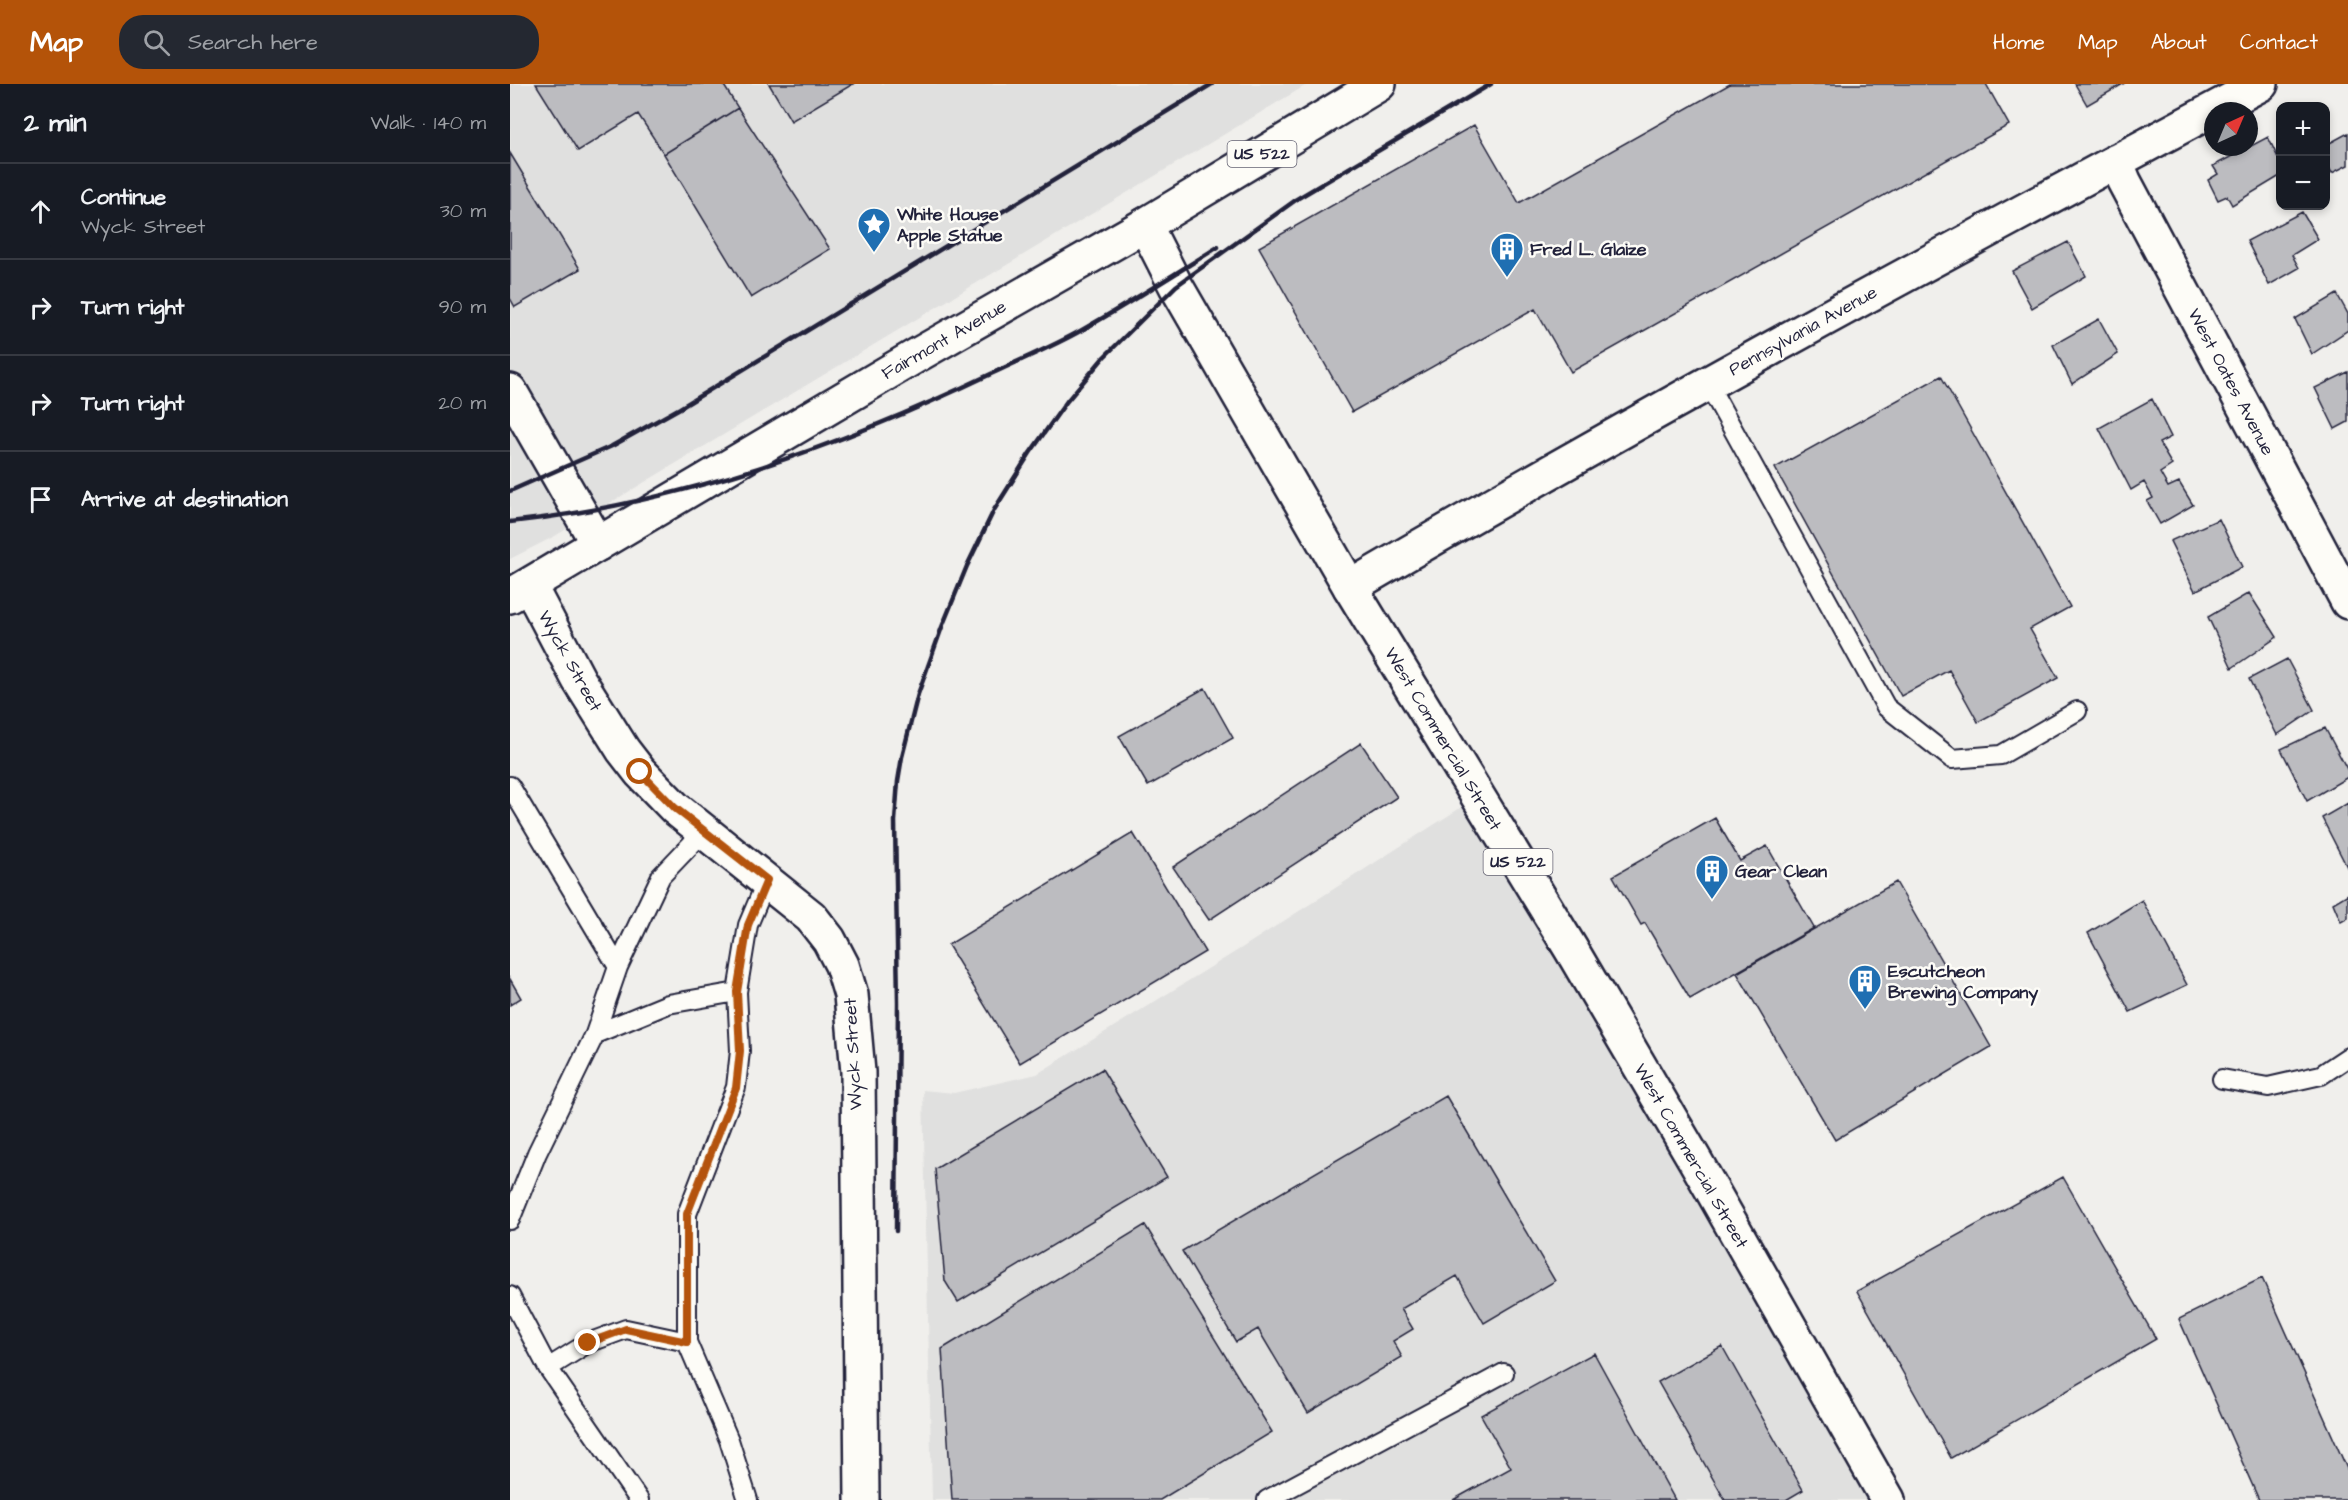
<!DOCTYPE html>
<meta charset="utf-8">
<style>
:root{--surface:#171b24;--page:#242831;--text:#f1f3f6;--muted:#9ea1a6;--line:#363941;--accent:#b45309}
body{margin:0;font-family:"Architects Daughter",sans-serif;background:var(--page);color:var(--text)}
.controls{position:absolute;right:18px;top:18px;display:grid;overflow:hidden;border-radius:12px;box-shadow:0 3px 9px #0003}
.controls button{width:54px;height:54px;display:grid;place-items:center;padding:0;border:0;border-bottom:2px solid var(--line);background:var(--surface);color:var(--text);font:30px sans-serif}
.compass{position:absolute;left:1694px;top:18px;width:54px;height:54px;border-radius:50%;background:var(--surface);box-shadow:0 3px 9px #0003;rotate:44deg}
.stop{position:absolute;width:18px;height:18px;margin:-14px;border:4px solid #b45309;border-radius:50%;background:#fff}
.stop.end{background:#b45309;border-color:#fff;box-shadow:0 2px 6px #0008}
.list{margin:0;padding:0;list-style:none}
h2{display:flex;justify-content:space-between;align-items:center;height:78px;margin:0;padding:0 24px;font-size:26px}
h2 small{font-size:20px;font-weight:400;color:var(--muted)}
.list li{display:grid;grid-template-columns:39px 1fr auto;gap:18px;align-items:center;box-sizing:border-box;height:96px;padding:0 24px;border-top:2px solid var(--line)}
.list b{display:block;font-size:22px;white-space:nowrap}
.list p{margin:0;font-size:20px;white-space:nowrap;color:var(--muted)}
.list em{font-size:20px;font-style:normal;color:var(--muted)}
.icon{flex:none;width:33px;height:33px;fill:none;stroke:currentColor;stroke-width:2;stroke-linecap:round;stroke-linejoin:round}
.map{position:relative;flex:none;width:1838px;height:1416px;overflow:hidden}
header{display:flex;align-items:center;gap:36px;box-sizing:border-box;height:84px;padding:0 30px;background:var(--accent);color:#fff}
header strong{font-size:28px}
nav{display:flex;gap:33px;margin-inline-start:auto;font-size:21px}
.search{width:420px;height:54px;background:var(--page);display:flex;align-items:center;gap:15px;box-sizing:border-box;padding:0 21px;border-radius:24px;color:var(--muted);font-size:22px}
main{display:flex}
aside{flex:1;background:var(--surface)}
.map>svg:first-child{display:block}
.built{fill:#e0e0df}
.building{fill:#bcbcc0;stroke:#22223b;stroke-width:1.5}
.lines{fill:none;stroke-linecap:round;stroke-linejoin:round}
.service-casing{stroke:#22223b;stroke-width:22}
.minor-casing{stroke:#22223b;stroke-width:38}
.tertiary-casing{stroke:#22223b;stroke-width:38}
.primary-casing{stroke:#22223b;stroke-width:38}
.service{stroke:#fdfcf7;stroke-width:18}
.minor{stroke:#fdfcf7;stroke-width:33}
.tertiary{stroke:#fdfcf7;stroke-width:33}
.primary{stroke:#fdfcf7;stroke-width:33}
.rail{stroke:#22223b;stroke-width:4.5}
.route{stroke:#b45309;stroke-width:8}
.labels{text-anchor:middle;dominant-baseline:central;stroke-width:5;stroke-linejoin:round;paint-order:stroke}
.shield{fill:#fdfcf7;stroke:#646373;stroke-width:1.5}
.shield-label{font-size:16px;font-weight:bold;fill:#22223b}
.poi-label{font-size:18px;font-weight:bold;fill:#22223b;stroke:#fdfcf7;text-anchor:start}
.street-label{font-size:18px;fill:#22223b;stroke:#fdfcf7}
</style>
<header>
<strong>Map</strong>
<div class="search"><svg class="icon" aria-label="search" viewBox="0 0 24 24"><circle cx="10" cy="10" r="6"/><path d="M15 15l6 6"/></svg>Search here</div>
<nav><a>Home</a><a>Map</a><a>About</a><a>Contact</a></nav>
</header>
<main>
<aside>
<h2>2 min<small>Walk · 140 m</small></h2>
<ul class="list">
<li><svg class="icon" aria-label="ahead" viewBox="0 0 24 24"><path d="M12 20V5M6 11l6-6 6 6"/></svg><div><b>Continue</b><p>Wyck Street</p></div><em>30 m</em></li>
<li><svg class="icon" aria-label="right" viewBox="0 0 24 24"><path d="M7 20v-9h11M14 6l5 5-5 5"/></svg><div><b>Turn right</b></div><em>90 m</em></li>
<li><svg class="icon" aria-label="right" viewBox="0 0 24 24"><path d="M7 20v-9h11M14 6l5 5-5 5"/></svg><div><b>Turn right</b></div><em>20 m</em></li>
<li><svg class="icon" aria-label="arrive" viewBox="0 0 24 24"><path d="M6 21V4h12l-3 4 3 4H6"/></svg><div><b>Arrive at destination</b></div></li>
</ul>
</aside>
<div class="map">
<svg width="1838" height="1416" viewBox="0 0 1838 1416">
<rect width="100%" height="100%" fill="#f0efec"/>
<filter id="ink" filterUnits="userSpaceOnUse"><feTurbulence type="fractalNoise" baseFrequency=".0167" numOctaves="2"/><feDisplacementMap in="SourceGraphic" scale="12" xChannelSelector="R" yChannelSelector="G"/><feConvolveMatrix kernelMatrix="1 2 1 2 8 2 1 2 1" color-interpolation-filters="sRGB"/></filter>
<g filter="url(#ink)">
<!-- built -->
<path class="built" d="M0 0H798L45 452 0 475Z
M958 719 1264 1241 1362 1416H422L413 1006 444 1009 527 990 730 865Z"/>
<!-- building -->
<path class="building" d="M26 0H213L228 24 154 70 128 30 68 67Z
M259 0H343L281 37Z
M1220 0H1476L1499 41 1061 288 1025 225 842 328 749 163 964 41 1009 119Z
M1565 0H1613L1577 21Z
M228 24 320 165 241 214 154 70Z
M1838 49V81L1822 89 1816 78V61Z
M1758 53 1770 78V92L1722 121 1717 112 1708 116 1698 96 1708 90 1703 82Z
M0 69 70 185 5 223 0 214Z
M1792 128 1808 155 1782 171 1789 184 1759 201 1737 157Z
M1558 158 1576 192 1522 224 1502 187Z
M1827 210 1838 230V246L1802 270 1785 235Z
M1589 235 1608 270 1562 300 1543 261Z
M1838 288V338L1825 345 1805 304Z
M1431 292 1560 523 1520 545 1548 594 1468 638 1439 586 1391 612 1265 384Z
M1642 315 1661 353 1649 359 1662 381 1650 389 1658 403 1669 398 1683 421 1650 440 1637 417 1643 414 1634 398 1621 406 1589 344Z
M1709 435 1732 483 1685 507 1660 457Z
M1739 509 1767 553 1722 584 1698 533Z
M1777 575 1804 626 1767 651 1739 595Z
M695 604 723 654 638 702 609 652Z
M1815 644 1838 687V693L1797 717 1771 665Z
M851 659 887 713 699 836 663 783Z
M1838 719V785L1812 734Z
M1205 734 1230 777 1257 762 1304 844 1180 915 1135 839 1131 841 1103 792Z
M623 749 695 868 510 979 438 861Z
M1386 798 1481 963 1325 1056 1227 889Z
M1838 810V834L1831 838 1823 819Z
M1632 816 1677 901 1620 928 1578 849Z
M0 895 11 914 0 921Z
M592 985 657 1093 448 1218 435 1197 425 1085Z
M936 1012 1045 1197 974 1239 947 1192 891 1225 903 1245 883 1257 892 1273 798 1329 748 1245 726 1258 672 1167Z
M1553 1093 1646 1255 1441 1374 1347 1207Z
M635 1141 762 1348 650 1416H442L432 1265Z
M1752 1194 1838 1387V1416H1749L1669 1235Z
M1212 1262 1293 1406 1276 1416H1215L1148 1298Z
M1084 1269 1165 1416H943L1001 1384 971 1331Z"/>
<g class="lines">
<defs>
<path id="service" d="M1198 300 1376 623 1442 675 1491 671 1567 627
M0 702 108 883 151 792 194 747
M85 950 158 920 227 908
M1712 995 1758 1003 1811 991 1838 973
M0 1136 27 1069 85 950 108 883
M0 1212 38 1284 129 1416
M38 1284 78 1259 116 1245 177 1258
M238 1416 219 1356 177 1258V1130L226 1003 230 967 227 908 238 841 257 796
M757 1416 994 1289"/>
<path id="minor" d="M1606 77 1614 97 1838 518
M0 307 88 460
M840 503C1139 328 1445 163 1751 0"/>
<path id="tertiary" d="M19 501 69 596 113 666 130 688 165 724 301 833 319 856 332 881 341 911 348 988 352 1416
M0 512 404 273 635 141"/>
<path id="primary" d="M869 0 635 141 666 202 840 503 1061 865 1186 1078 1378 1416"/>
</defs>
<!-- service casing -->
<use href="#service" class="service-casing"/>
<!-- minor casing -->
<use href="#minor" class="minor-casing"/>
<!-- tertiary casing -->
<use href="#tertiary" class="tertiary-casing"/>
<!-- primary casing -->
<use href="#primary" class="primary-casing"/>
<!-- service -->
<use href="#service" class="service"/>
<!-- minor -->
<use href="#minor" class="minor"/>
<!-- tertiary -->
<use href="#tertiary" class="tertiary"/>
<!-- primary -->
<use href="#primary" class="primary"/>
<!-- rail -->
<path class="rail" d="M785 116 981 0
M0 407 102 362 170 324 702 0
M0 438C169 420 331 362 483 289 512 275 544 262 572 246 618 220 663 191 708 163
M386 1147 388 919 385 737 388 697 392 673 408 610 432 543 457 482 484 426 520 369 557 317 594 273 666 202 790 113"/>
</g>
</g>
<g class="lines" filter="url(#ink)">
<!-- route -->
<path class="route" d="M78 1259 116 1245 177 1258V1130L226 1004 230 967 227 908 238 841 257 796 165 724 130 688"/>
</g>
<!-- icons -->
<defs>
<symbol id="sight-pin" viewBox="-11 -11 22 30"><path d="M0 17L-7.5 6A9.5 9.5 0 1 1 7.5 6Z" fill="#1f6fb2" stroke="#fdfcf7"/><path d="M0-6L1.8-2.2L6-1.7L2.9 1.2L3.7 5.4L0 3.3L-3.7 5.4L-2.9 1.2L-6-1.7L-1.8-2.2Z" fill="#fff"/></symbol>
<symbol id="building-pin" viewBox="-11 -11 22 30"><path d="M0 17L-7.5 6A9.5 9.5 0 1 1 7.5 6Z" fill="#1f6fb2" stroke="#fdfcf7"/><path d="M-4-6H4V6H1V3H-1V6H-4ZM-2.5-4.3h1.7v1.8h-1.7ZM.8-4.3h1.7v1.8H.8ZM-2.5-1h1.7V.8h-1.7ZM.8-1h1.7V.8H.8Z" fill="#fff"/></symbol>
</defs>
<g fill-rule="evenodd">
<use href="#sight-pin" x="345" y="121" width="38" height="52"/>
<use href="#building-pin" x="978" y="146" width="38" height="52"/>
<use href="#building-pin" x="1183" y="768" width="38" height="52"/>
<use href="#building-pin" x="1336" y="878" width="38" height="52"/>
</g>
<g class="labels">
<!-- shield labels -->
<g class="shield">
<rect x="717.5" y="57" width="69" height="26" rx="4.5"/>
<rect x="973.5" y="765" width="69" height="26" rx="4.5"/>
</g>
<g class="shield-label">
<text x="752" y="70">US 522</text>
<text x="1008" y="778">US 522</text>
</g>
<!-- poi labels -->
<g class="poi-label">
<text x="387" y="130">White House<tspan x="387" dy="21">Apple Statue</tspan></text>
<text x="1020" y="165">Fred L. Glaize</text>
<text x="1225" y="787">Gear Clean</text>
<text x="1378" y="887">Escutcheon<tspan x="1378" dy="21">Brewing Company</tspan></text>
</g>
<!-- street labels -->
<g class="street-label">
<text transform="translate(1293 247) rotate(-29)">Pennsylvania Avenue</text>
<text transform="translate(434 256) rotate(-30)">Fairmont Avenue</text>
<text transform="translate(1721 298) rotate(62)">West Oates Avenue</text>
<text transform="translate(60 577) rotate(61)">Wyck Street</text>
<text transform="translate(933 655) rotate(59)">West Commercial Street</text>
<text transform="translate(343 970) rotate(-93)">Wyck Street</text>
<text transform="translate(1181 1072) rotate(60)">West Commercial Street</text>
</g>
</g>
</svg>
<div class="controls">
<button>+</button>
<button>−</button>
</div>
<svg class="compass" viewBox="-18 -18 36 36"><path d="M0-13l5 13h-10z" fill="#e53935"/><path d="M0 13l5-13h-10z" fill="#9ea1a6"/></svg>
<div class="stop" style="left:130px;top:688px"></div>
<div class="stop end" style="left:78px;top:1259px"></div>
</div>
</main>
